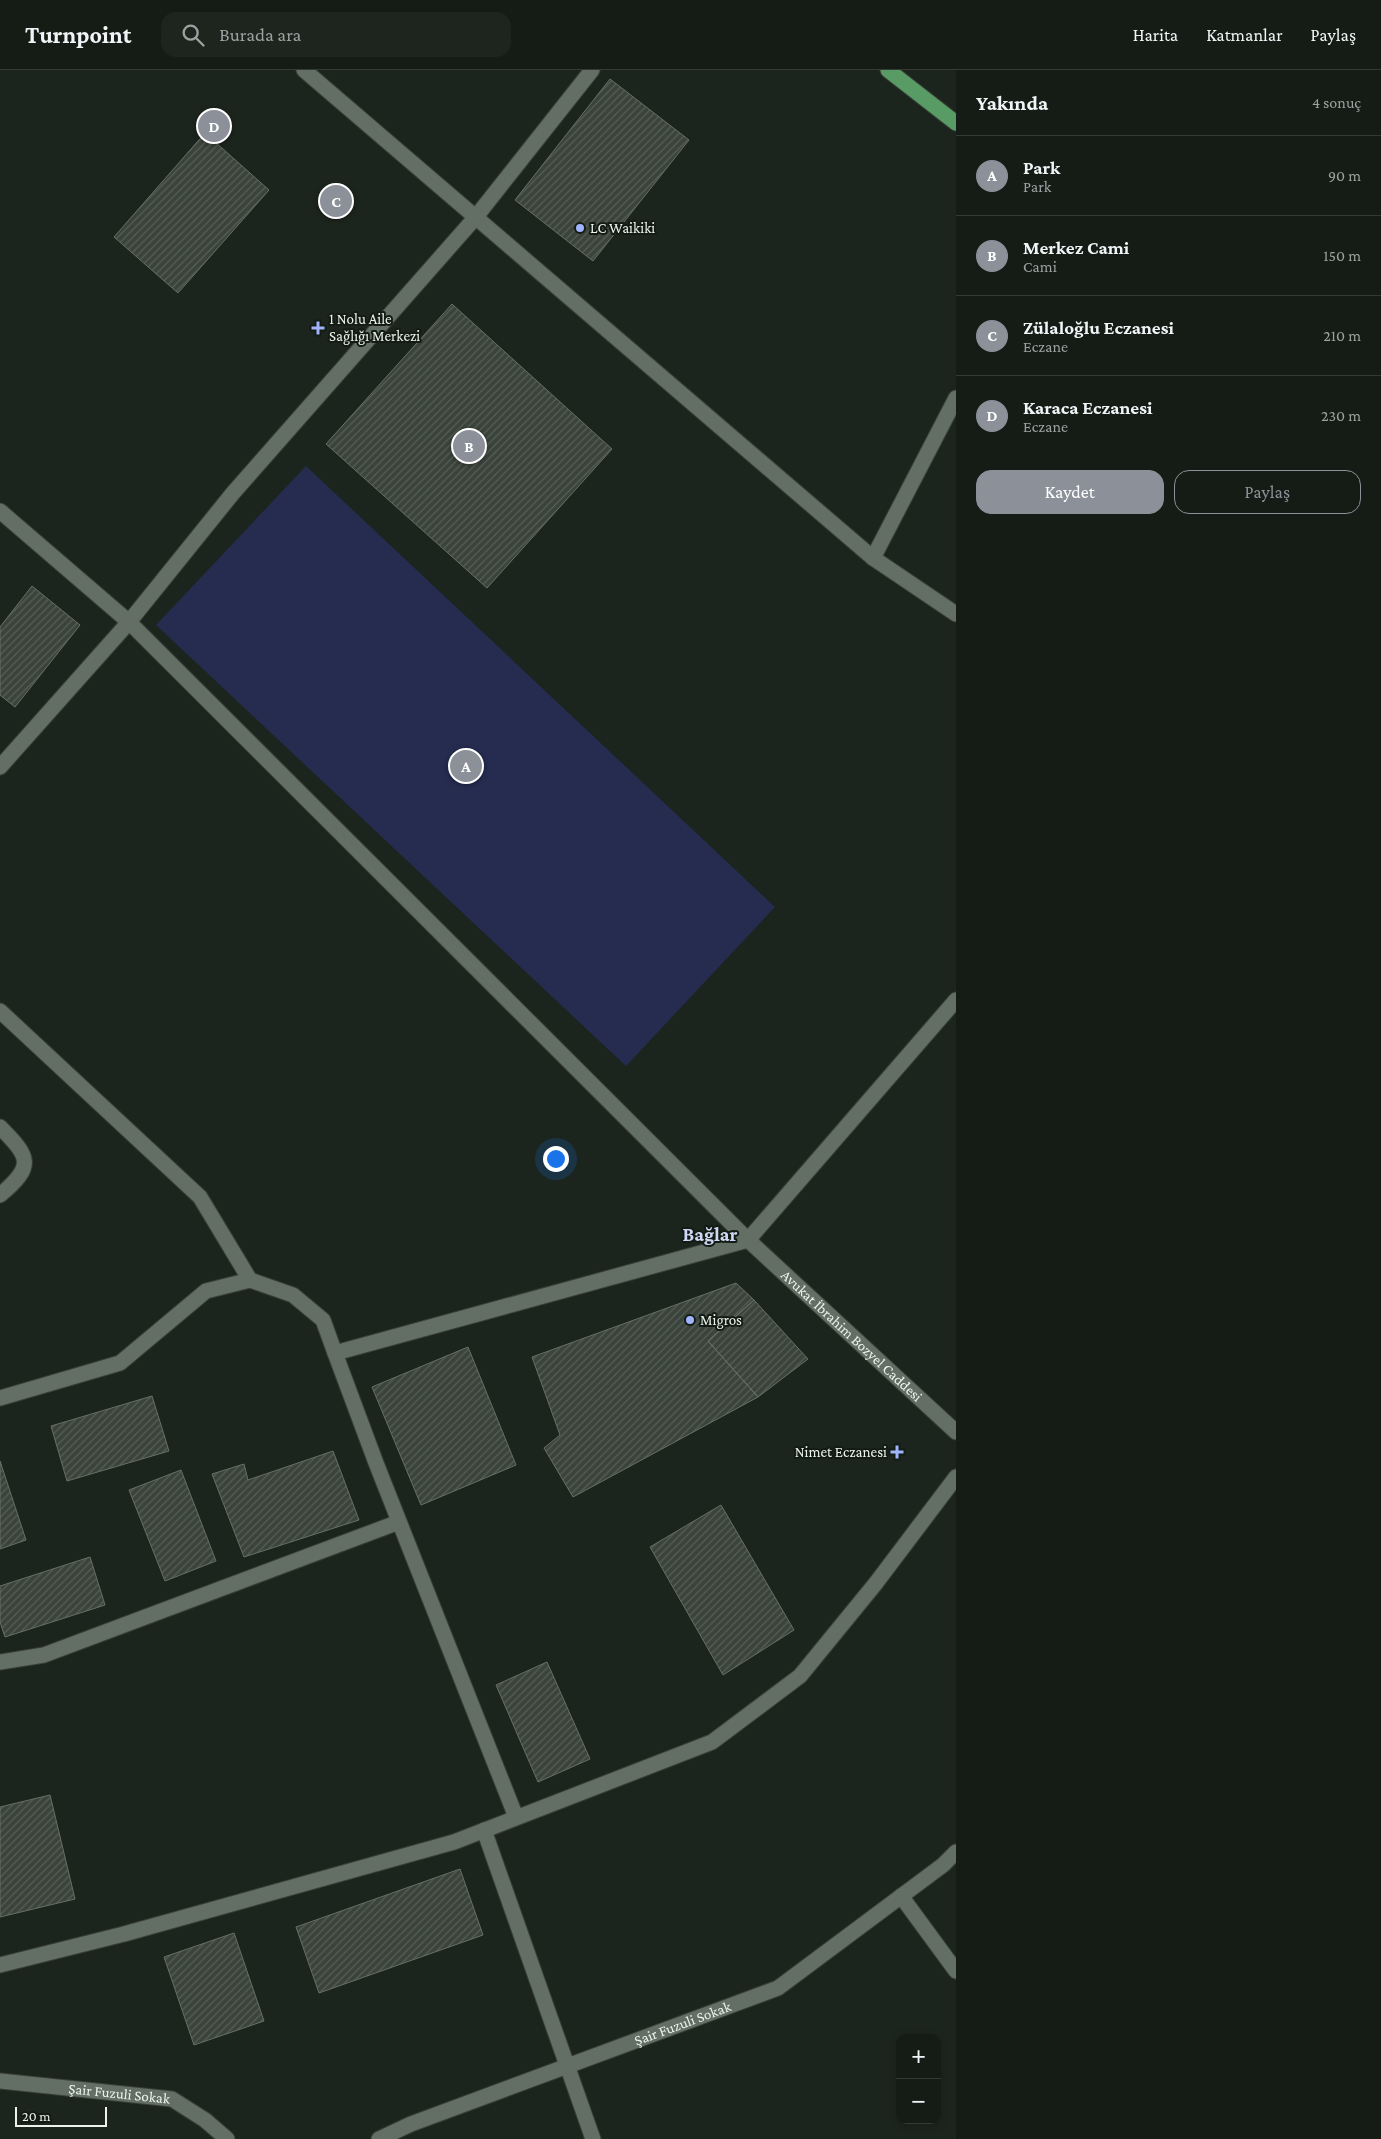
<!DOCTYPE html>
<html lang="tr">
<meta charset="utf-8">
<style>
:root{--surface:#151c16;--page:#1e251f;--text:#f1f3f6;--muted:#9da1a1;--line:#343a35;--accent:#8c9099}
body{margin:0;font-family:"Crimson Pro",serif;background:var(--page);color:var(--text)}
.controls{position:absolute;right:15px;bottom:15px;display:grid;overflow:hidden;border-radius:10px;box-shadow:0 2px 8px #0003}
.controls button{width:45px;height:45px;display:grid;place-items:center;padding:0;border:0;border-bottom:1px solid var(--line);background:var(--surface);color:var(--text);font:25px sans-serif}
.scale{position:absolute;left:15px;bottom:12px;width:92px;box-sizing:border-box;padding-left:5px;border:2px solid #ecf2ec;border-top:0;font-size:14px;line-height:18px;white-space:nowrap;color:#ecf2ec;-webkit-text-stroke:4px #131c14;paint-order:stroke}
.you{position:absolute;left:555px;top:1088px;width:18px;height:18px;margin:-12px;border:4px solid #fff;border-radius:50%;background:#1a73e8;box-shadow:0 0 0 8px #1a73e833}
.badge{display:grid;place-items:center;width:32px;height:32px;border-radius:50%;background:var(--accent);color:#fff;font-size:16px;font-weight:700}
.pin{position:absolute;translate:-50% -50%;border:2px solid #fff;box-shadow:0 1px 5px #0006}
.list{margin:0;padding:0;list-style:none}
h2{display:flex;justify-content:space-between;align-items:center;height:65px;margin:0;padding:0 20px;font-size:21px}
h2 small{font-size:16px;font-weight:400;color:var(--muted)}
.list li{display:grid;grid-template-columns:32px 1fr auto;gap:15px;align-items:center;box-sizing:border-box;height:80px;padding:0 20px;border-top:1px solid var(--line)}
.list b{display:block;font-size:19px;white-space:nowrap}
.list p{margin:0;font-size:16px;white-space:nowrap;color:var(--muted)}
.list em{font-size:16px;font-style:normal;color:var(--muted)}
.actions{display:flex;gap:10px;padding:15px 20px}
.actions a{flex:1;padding:11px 0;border:1px solid var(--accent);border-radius:15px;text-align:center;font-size:18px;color:var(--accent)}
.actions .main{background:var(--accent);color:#fff}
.icon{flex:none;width:28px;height:28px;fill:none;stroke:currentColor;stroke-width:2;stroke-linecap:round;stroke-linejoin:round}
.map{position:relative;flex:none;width:956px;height:2069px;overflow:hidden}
header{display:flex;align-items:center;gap:30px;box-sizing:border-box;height:70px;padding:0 25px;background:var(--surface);border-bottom:1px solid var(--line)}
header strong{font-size:24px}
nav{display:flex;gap:28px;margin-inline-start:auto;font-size:18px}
.search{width:350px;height:45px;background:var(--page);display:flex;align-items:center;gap:12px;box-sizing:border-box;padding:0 18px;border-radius:15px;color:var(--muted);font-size:19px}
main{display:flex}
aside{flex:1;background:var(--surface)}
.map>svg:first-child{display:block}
.green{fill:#252c50}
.building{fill:url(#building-hatch);stroke:#667066}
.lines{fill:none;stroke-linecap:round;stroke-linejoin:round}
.minor-casing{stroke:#394039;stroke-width:17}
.major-casing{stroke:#394039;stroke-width:17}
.minor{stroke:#636e64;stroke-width:15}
.major{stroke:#589b64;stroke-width:15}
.poi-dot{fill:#a1b3fd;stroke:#131c14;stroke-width:2}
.labels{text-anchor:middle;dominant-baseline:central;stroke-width:4;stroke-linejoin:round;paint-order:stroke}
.poi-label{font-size:15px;fill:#ecf2ec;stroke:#131c14;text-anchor:start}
.street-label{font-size:15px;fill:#ecf2ec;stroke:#131c14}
.district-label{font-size:20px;font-weight:bold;fill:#d0d8f5;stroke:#131c14}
</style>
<header>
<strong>Turnpoint</strong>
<div class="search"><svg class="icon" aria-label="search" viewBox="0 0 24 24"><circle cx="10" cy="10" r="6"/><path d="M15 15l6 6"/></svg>Burada ara</div>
<nav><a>Harita</a><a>Katmanlar</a><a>Paylaş</a></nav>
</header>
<main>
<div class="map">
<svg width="956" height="2069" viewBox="0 0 956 2069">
<defs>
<pattern id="building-hatch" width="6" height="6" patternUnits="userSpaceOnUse" patternTransform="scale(1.25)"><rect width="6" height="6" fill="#3a443b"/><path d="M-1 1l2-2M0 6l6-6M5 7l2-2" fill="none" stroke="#575f58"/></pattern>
</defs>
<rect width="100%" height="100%" fill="#1c251d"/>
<!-- green -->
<path class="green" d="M306 396 775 837 626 996 156 555Z"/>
<!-- building -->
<path class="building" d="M610 9 689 70 593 191 515 130Z
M205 63 269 120 178 223 114 167Z
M452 234 612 379 487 518 326 374Z
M32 516 80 555 15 637 0 625V557Z
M736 1213 754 1230 708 1271 758 1327 573 1427 544 1378 560 1365 532 1287Z
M754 1230 808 1289 758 1327 708 1271Z
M468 1277 516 1395 421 1435 372 1317Z
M152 1326 169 1381 67 1411 51 1356Z
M333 1381 359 1450 244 1487 212 1404 244 1394 248 1410Z
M0 1391 26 1470 0 1479Z
M181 1400 216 1491 165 1511 129 1420Z
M721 1435 794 1560 723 1605 650 1477Z
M90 1487 105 1535 5 1567 0 1552V1516Z
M547 1592 590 1689 538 1712 496 1615Z
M50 1725 75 1829 0 1847V1737Z
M460 1799 483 1865 319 1923 296 1857Z
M234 1863 264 1951 194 1975 164 1887Z"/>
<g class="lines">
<defs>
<g id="minor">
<path d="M304 0 873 488 956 544"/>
<path id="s1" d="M0 441 129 552 748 1170 956 1362"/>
<path d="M873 488 956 328"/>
<path d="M0 697 129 552 233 423 475 148 592 0"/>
<path d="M0 941 200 1127 250 1210"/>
<path d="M0 1057C30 1087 35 1096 0 1125"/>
<path d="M335 1283 376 1393 516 1747"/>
<path d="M0 1328 120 1293 206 1221 250 1210 293 1225 323 1250 335 1283 748 1170 956 930"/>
<path d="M0 1592 44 1585 399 1452"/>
<path d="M484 1760 593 2069"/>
<path d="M901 1826 956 1901"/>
<path d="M0 1895 124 1864 454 1772 712 1672 800 1606 876 1513 956 1407"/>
<path id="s2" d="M0 2011 172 2029 205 2050 227 2069"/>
<path id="s3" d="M379 2069 411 2054 778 1918 943 1795 956 1782"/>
</g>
<path id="major" d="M888 0 956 53"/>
</defs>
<!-- minor casing -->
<use href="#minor" class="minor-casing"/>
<!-- major casing -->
<use href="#major" class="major-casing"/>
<!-- minor -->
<use href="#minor" class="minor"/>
<!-- major -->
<use href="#major" class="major"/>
</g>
<!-- markers -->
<g class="poi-dot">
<circle cx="580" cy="158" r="5"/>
<path d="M315.5 250.5h5v5h5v5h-5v5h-5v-5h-5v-5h5z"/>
<circle cx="690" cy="1250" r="5"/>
<path d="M894.5 1374.5h5v5h5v5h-5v5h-5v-5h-5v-5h5z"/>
</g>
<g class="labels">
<!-- poi labels -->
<g class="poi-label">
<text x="590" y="158">LC Waikiki</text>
<text x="329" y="249">1 Nolu Aile<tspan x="329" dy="17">Sağlığı Merkezi</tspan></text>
<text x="700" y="1250">Migros</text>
<text x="887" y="1382" text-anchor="end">Nimet Eczanesi</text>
</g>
<!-- street labels -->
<g class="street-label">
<text stroke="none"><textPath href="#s1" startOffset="1186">Avukat İbrahim Bozyel Caddesi</textPath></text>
<text stroke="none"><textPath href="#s3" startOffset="325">Şair Fuzuli Sokak</textPath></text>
<text stroke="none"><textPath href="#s2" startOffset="120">Şair Fuzuli Sokak</textPath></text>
</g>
<!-- district labels -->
<g class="district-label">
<text x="710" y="1164">Bağlar</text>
</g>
</g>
</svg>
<div class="controls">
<button>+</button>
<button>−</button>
</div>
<div class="scale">20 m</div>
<div class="you"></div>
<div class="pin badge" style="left:466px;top:696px">A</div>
<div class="pin badge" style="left:469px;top:376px">B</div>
<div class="pin badge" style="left:336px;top:131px">C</div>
<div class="pin badge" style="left:214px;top:56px">D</div>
</div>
<aside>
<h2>Yakında<small>4 sonuç</small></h2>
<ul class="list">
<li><span class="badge">A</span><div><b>Park</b><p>Park</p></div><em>90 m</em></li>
<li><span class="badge">B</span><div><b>Merkez Cami</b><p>Cami</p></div><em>150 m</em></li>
<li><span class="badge">C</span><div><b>Zülaloğlu Eczanesi</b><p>Eczane</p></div><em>210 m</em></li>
<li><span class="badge">D</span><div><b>Karaca Eczanesi</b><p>Eczane</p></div><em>230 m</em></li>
</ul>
<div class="actions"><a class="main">Kaydet</a><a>Paylaş</a></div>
</aside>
</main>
